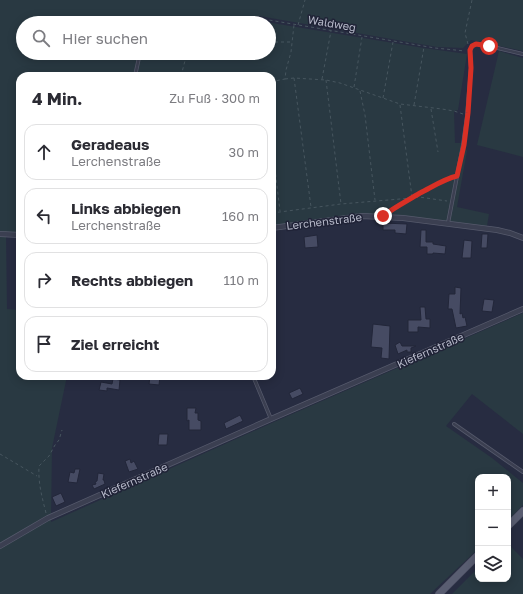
<!DOCTYPE html>
<html lang="de">
<meta charset="utf-8">
<style>
:root{--surface:#fff;--page:#f7f7f7;--text:#2b2b33;--muted:#7c7c81;--line:#e1e1e2}
body{margin:0;font-family:"Golos Text",sans-serif;background:var(--page);color:var(--text)}
.controls{position:absolute;right:12px;bottom:12px;display:grid;overflow:hidden;border-radius:8px;box-shadow:0 2px 10px #0003}
.controls button{width:36px;height:36px;display:grid;place-items:center;padding:0;border:0;border-bottom:1px solid var(--line);background:var(--surface);color:var(--text);font:20px sans-serif}
.stop{position:absolute;width:12px;height:12px;margin:-9px;border:3px solid #d93025;border-radius:50%;background:#fff}
.stop.end{background:#d93025;border-color:#fff;box-shadow:0 1px 4px #0008}
.list{margin:0;padding:0;list-style:none}
h2{display:flex;justify-content:space-between;align-items:center;height:52px;margin:0;padding:0 16px;font-size:17px}
h2 small{font-size:13px;font-weight:400;color:var(--muted)}
.list li{display:grid;grid-template-columns:26px 1fr auto;gap:12px;align-items:center;box-sizing:border-box;height:56px;margin:0 8px 8px;padding:0 8px;border:1px solid var(--line);border-radius:12px}
.list b{display:block;font-size:15px;white-space:nowrap}
.list p{margin:0;font-size:13px;white-space:nowrap;color:var(--muted)}
.list em{font-size:13px;font-style:normal;color:var(--muted)}
.icon{flex:none;width:22px;height:22px;fill:none;stroke:currentColor;stroke-width:2;stroke-linecap:round;stroke-linejoin:round}
.map{position:relative;flex:none;width:523px;height:594px;overflow:hidden}
.search{position:absolute;background:var(--surface);box-shadow:0 2px 10px #0003;left:16px;top:16px;width:260px;height:44px;display:flex;align-items:center;gap:10px;box-sizing:border-box;padding:0 14px;border-radius:22px;color:var(--muted);font-size:15px}
.panel{position:absolute;background:var(--surface);box-shadow:0 2px 10px #0003;left:16px;top:72px;width:260px;height:308px;border-radius:12px}
.map>svg:first-child{display:block}
.green{fill:#293942}
.building{fill:#464b63;stroke:#222639}
.lines{fill:none;stroke-linecap:round;stroke-linejoin:round}
.service-casing{stroke:#565a6c;stroke-width:4}
.minor-casing{stroke:#565a6c;stroke-width:6}
.primary-casing{stroke:#45485b;stroke-width:8}
.path{stroke:#47565f;stroke-width:1;stroke-dasharray:3 3;stroke-linecap:butt}
.service{stroke:#3b3f51;stroke-width:2.5}
.minor{stroke:#3b3f51;stroke-width:4.5}
.primary{stroke:#595d71;stroke-width:7}
.route{stroke:#d93025;stroke-width:5}
.labels{text-anchor:middle;dominant-baseline:central;stroke-width:3;stroke-linejoin:round;paint-order:stroke}
.street-label{font-size:11px;fill:#b8bbcb;stroke:#202337}
</style>
<div class="map">
<svg width="523" height="594" viewBox="0 0 523 594">
<rect width="100%" height="100%" fill="#272c41"/>
<!-- green -->
<path class="green" d="M0 0H523V51L471 40 463 48 437 47 259 16H233L192 19 191 23H161L148 19 146 23H23V53H269V23H196L254 20 424 48 467 54 458 110 454 111 455 143H462L467 151 457 207 489 214 487 226 390 214H363L272 226V76H20V233L0 232Z
M499 51 523 58V157L477 145Z
M0 236 6 237 7 309 20 310V376H67L52 448 51 522 274 422 523 313V434L472 394 446 426 492 458 523 483V505L508 520V477H478V549L430 594H0Z
M508 544 523 559V594H452L478 568V579H508Z"/>
<!-- building -->
<path class="building" d="M383 223 407 224 406 234 395 233V230H383Z
M421 230H426V242H433V244L446 246 445 254 433 253V254H427V247H420Z
M482 234H488L487 248H481Z
M317 235 318 247 305 248 304 237Z
M464 240 472 241 471 258H462Z
M455 287 461 288 460 314 462 313 463 318 465 317 467 326 456 328 452 309H448L449 294H455Z
M484 299 494 300 492 312 482 311Z
M420 307H425L426 319H430V328L418 327V332H408V320H421Z
M373 324 390 326 389 359 381 358 382 348 371 347Z
M400 342 402 346H416L411 348V352H407V350L398 354 395 345Z
M150 376H160L159 385 149 384Z
M113 379 120 380 119 390 107 388V391L99 390 101 382 112 384Z
M300 388 303 394 292 399 289 393Z
M187 408H196L195 413H198V420L201 421V430H189V420L187 421Z
M240 415 243 421 226 429 224 423Z
M159 434H168L167 445H158Z
M130 459 131 463 134 461 138 469 129 472 125 461Z
M75 469H80L77 483 68 482 70 472 74 473Z
M98 473 104 474 103 480H104L105 484 94 489 92 485 96 484 95 482 97 481Z
M61 493 65 502 56 506 52 497Z"/>
<g class="lines">
<defs>
<path id="service" d="M135 76 140 53
M448 223 463 145 467 116 471 68 470 51 472 46 476 44 489 46 523 54
M253 376 271 419
M454 424 523 472"/>
<path id="minor" d="M272 228 362 216 403 218 497 230 510 233 523 238
M0 234 20 235
M0 546 48 518 271 419 523 309"/>
<path id="primary" d="M508 526 523 511
M439 594 478 555"/>
</defs>
<!-- service casing -->
<use href="#service" class="service-casing"/>
<!-- minor casing -->
<use href="#minor" class="minor-casing"/>
<!-- primary casing -->
<use href="#primary" class="primary-casing"/>
<!-- path -->
<path class="path" d="M148 23 149 22 154 23
M193 23 194 21 257 18 435 48 465 51
M298 25 305 0
M269 42H292
M468 44 465 33 472 0
M181 76 187 53
M294 78 311 207
M285 79 294 78 326 80 340 83 400 104 442 109 454 111 463 114
M322 79 331 31
M326 80 341 204
M272 84 275 81 285 79 286 70 291 52 294 25
M354 87 362 37
M360 91 365 115 375 200
M383 98 393 42
M400 105 412 197
M414 105 424 47
M431 109 438 152
M272 144 280 211
M414 197 433 186 452 178
M388 212 396 206 411 198
M272 213 341 204 412 198 419 197 447 201
M0 454 37 476
M46 513C42 497 38 483 39 466L49 456 55 445 59 440 62 430"/>
<!-- service -->
<use href="#service" class="service"/>
<!-- minor -->
<use href="#minor" class="minor"/>
<!-- primary -->
<use href="#primary" class="primary"/>
</g>
<g class="lines">
<!-- route -->
<path class="route" d="M383 216C395 207 407 201 420 193 432 187 444 179 457 176L464 145 468 113 471 68 470 50 472 46 476 44 489 46"/>
</g>
<g class="labels">
<!-- street labels -->
<g class="street-label">
<text transform="translate(332 23) rotate(10)">Waldweg</text>
<text transform="translate(324 221) rotate(-7)">Lerchenstraße</text>
<text transform="translate(430 350) rotate(-24)">Kiefernstraße</text>
<text transform="translate(134 480) rotate(-24)">Kiefernstraße</text>
</g>
</g>
</svg>
<div class="controls">
<button>+</button>
<button>−</button>
<button><svg class="icon" aria-label="layers" viewBox="0 0 24 24"><path d="M12 4l9 5-9 5-9-5zM3 14l9 5 9-5"/></svg></button>
</div>
<div class="stop" style="left:489px;top:46px"></div>
<div class="stop end" style="left:383px;top:216px"></div>
<div class="search"><svg class="icon" aria-label="search" viewBox="0 0 24 24"><circle cx="10" cy="10" r="6"/><path d="M15 15l6 6"/></svg>Hier suchen</div>
<section class="panel">
<h2>4 Min.<small>Zu Fuß · 300 m</small></h2>
<ul class="list">
<li><svg class="icon" aria-label="ahead" viewBox="0 0 24 24"><path d="M12 20V5M6 11l6-6 6 6"/></svg><div><b>Geradeaus</b><p>Lerchenstraße</p></div><em>30 m</em></li>
<li><svg class="icon" aria-label="left" viewBox="0 0 24 24"><path d="M17 20v-9H6M10 6l-5 5 5 5"/></svg><div><b>Links abbiegen</b><p>Lerchenstraße</p></div><em>160 m</em></li>
<li><svg class="icon" aria-label="right" viewBox="0 0 24 24"><path d="M7 20v-9h11M14 6l5 5-5 5"/></svg><div><b>Rechts abbiegen</b></div><em>110 m</em></li>
<li><svg class="icon" aria-label="arrive" viewBox="0 0 24 24"><path d="M6 21V4h12l-3 4 3 4H6"/></svg><div><b>Ziel erreicht</b></div></li>
</ul>
</section>
</div>
